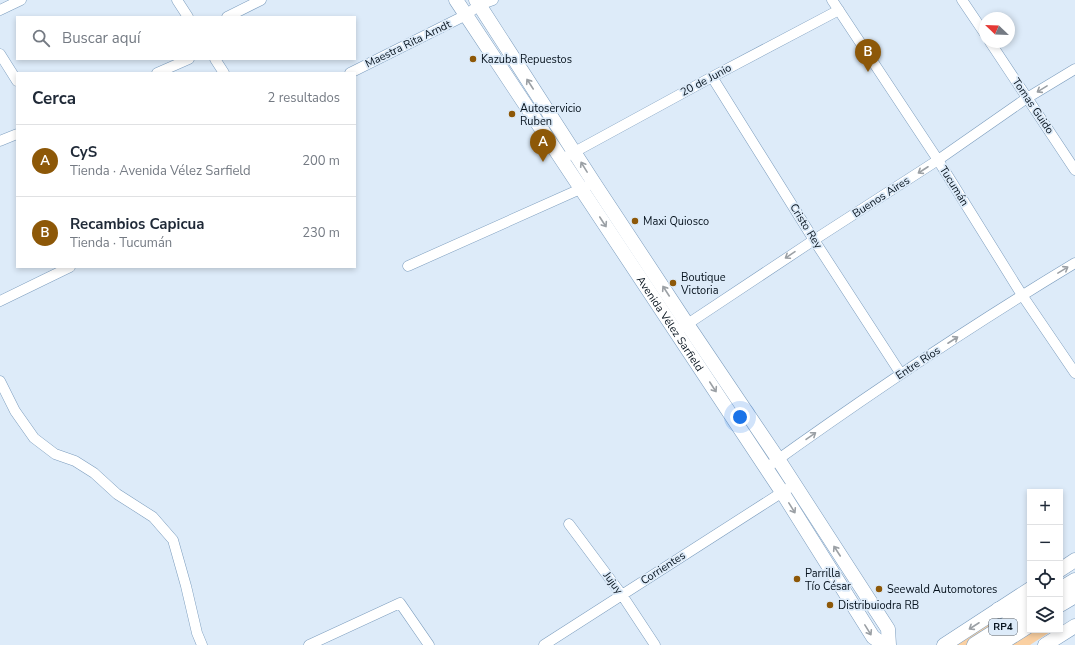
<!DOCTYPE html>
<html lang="es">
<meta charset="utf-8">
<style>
:root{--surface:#fff;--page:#f2f2f3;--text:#1f2937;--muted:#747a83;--line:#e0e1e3;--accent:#8d5808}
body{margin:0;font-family:"Nunito Sans",sans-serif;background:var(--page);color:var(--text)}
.controls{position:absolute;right:12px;bottom:12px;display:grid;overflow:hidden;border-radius:0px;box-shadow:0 2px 6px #0003}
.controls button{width:36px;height:36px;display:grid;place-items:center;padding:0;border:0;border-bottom:1px solid var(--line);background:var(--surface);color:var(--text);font:20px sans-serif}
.compass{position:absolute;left:979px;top:12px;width:36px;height:36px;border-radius:50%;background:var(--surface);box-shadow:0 2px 6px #0003;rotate:293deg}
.you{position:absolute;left:740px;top:417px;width:14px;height:14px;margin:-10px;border:3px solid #fff;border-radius:50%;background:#1a73e8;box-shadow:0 0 0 6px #1a73e833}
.badge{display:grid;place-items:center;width:26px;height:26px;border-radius:50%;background:var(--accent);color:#fff;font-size:13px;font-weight:700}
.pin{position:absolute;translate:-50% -33px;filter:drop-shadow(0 1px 2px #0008)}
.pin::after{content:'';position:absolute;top:21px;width:14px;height:12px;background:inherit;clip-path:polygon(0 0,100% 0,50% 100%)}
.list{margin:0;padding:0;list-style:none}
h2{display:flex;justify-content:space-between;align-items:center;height:52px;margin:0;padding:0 16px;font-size:17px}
h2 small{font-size:13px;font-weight:400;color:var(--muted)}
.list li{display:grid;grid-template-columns:26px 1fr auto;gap:12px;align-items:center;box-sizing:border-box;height:72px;padding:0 16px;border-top:1px solid var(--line)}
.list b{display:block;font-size:15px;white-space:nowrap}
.list p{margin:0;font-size:13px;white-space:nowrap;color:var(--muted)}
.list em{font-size:13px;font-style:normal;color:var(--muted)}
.icon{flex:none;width:22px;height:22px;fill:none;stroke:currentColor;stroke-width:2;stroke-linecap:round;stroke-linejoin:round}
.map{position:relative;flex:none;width:1075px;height:645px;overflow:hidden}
.search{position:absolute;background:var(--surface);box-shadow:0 2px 6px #0003;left:16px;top:16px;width:340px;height:44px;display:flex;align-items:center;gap:10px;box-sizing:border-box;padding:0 14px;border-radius:0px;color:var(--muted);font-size:15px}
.panel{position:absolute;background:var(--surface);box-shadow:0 2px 6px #0003;left:16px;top:72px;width:340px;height:196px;border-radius:0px}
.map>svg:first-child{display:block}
.green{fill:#fad0a2}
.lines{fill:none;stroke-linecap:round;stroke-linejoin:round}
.minor-casing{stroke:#7c9dbe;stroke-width:11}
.secondary-casing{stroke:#7c9dbe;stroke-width:15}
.primary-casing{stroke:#7c9dbe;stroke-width:17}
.minor{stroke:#fff;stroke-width:10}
.secondary{stroke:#fff;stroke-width:14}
.primary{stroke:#fff;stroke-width:16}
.oneway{stroke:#9ba0a5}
.poi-dot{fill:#8d5808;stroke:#ddebf9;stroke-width:1.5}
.labels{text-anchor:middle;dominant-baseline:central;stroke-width:3.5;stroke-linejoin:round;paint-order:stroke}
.shield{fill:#ddebf9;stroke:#46535f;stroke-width:1}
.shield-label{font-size:10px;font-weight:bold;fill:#06121d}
.street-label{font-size:11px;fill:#06121d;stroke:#ddebf9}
.poi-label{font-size:11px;fill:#06121d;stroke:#ddebf9;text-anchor:start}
</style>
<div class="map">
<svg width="1075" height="645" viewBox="0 0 1075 645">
<rect width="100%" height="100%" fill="#ddebf9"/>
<!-- green -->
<path class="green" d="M1011 616 966 645H957L994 618Z
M1031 630H1053L1030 645H1008Z"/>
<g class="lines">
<defs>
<path id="minor" d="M177 0 188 17
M832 0 938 160 1022 295 1075 373
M962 0 985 34
M0 10 21 0
M227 17 261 0
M990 42 1075 170
M0 54 17 81
M215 59 224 73
M157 73 189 59
M350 73 466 15 479 5 493 0
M712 77 814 240 901 374
M0 141 17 134
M569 155 712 77 839 10
M408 266 587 186
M0 301 70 267
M683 327 814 240 938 160 1027 98 1075 69
M0 381 15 411 34 438 55 454 75 461 94 473 117 494 153 517 173 540 186 586 197 633 202 645
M766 468C866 396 969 327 1075 263
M569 524 622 595 655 645
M309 645 400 603 429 645
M544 645 795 484"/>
<g id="secondary">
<path id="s1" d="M456 0 782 492 873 637 884 645"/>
<path d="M476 0 594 183 687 324 778 459 888 629 889 645"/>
<path d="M1060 570 1075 560"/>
<path d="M944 645 1030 589"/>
<path d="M1045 645 1075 626"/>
</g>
<path id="primary" d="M1060 590 1075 581
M1060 604 1075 595
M999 610 1030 606
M975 645 1030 610
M997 645 1030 624"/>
</defs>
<!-- minor casing -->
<use href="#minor" class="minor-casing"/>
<!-- secondary casing -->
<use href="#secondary" class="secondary-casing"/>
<!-- primary casing -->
<use href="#primary" class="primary-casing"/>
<!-- minor -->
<use href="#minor" class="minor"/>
<!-- secondary -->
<use href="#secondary" class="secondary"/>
<!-- primary -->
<use href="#primary" class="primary"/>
</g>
<!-- one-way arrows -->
<defs><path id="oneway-shaft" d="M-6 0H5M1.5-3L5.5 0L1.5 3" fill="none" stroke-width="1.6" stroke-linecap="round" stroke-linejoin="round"/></defs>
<g class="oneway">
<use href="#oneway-shaft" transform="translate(530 84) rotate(-123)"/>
<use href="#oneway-shaft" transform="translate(1042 89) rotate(148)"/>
<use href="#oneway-shaft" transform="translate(584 167) rotate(-122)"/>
<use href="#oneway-shaft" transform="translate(923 170) rotate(147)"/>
<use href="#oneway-shaft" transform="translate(603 222) rotate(57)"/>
<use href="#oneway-shaft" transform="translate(790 255) rotate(146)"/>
<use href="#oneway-shaft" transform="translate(1063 270) rotate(-31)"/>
<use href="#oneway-shaft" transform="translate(666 291) rotate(-123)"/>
<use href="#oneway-shaft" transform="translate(953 340) rotate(-33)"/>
<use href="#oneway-shaft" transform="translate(713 387) rotate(57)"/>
<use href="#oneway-shaft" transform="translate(811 436) rotate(-35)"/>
<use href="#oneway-shaft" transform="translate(792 508) rotate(58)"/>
<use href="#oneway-shaft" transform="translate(837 551) rotate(-123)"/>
<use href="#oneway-shaft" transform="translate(974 626) rotate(147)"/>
<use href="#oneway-shaft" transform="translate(868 630) rotate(58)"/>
</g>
<!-- markers -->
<g class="poi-dot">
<circle cx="473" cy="59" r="4"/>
<circle cx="512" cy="114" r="4"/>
<circle cx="635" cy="221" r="4"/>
<circle cx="673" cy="283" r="4"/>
<circle cx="797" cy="579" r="4"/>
<circle cx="879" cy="589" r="4"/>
<circle cx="830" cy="605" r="4"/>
</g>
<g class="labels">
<!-- shield labels -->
<rect class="shield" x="989" y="619" width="28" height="16" rx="3"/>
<g class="shield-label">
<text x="1003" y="627">RP4</text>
</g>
<!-- street labels -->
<g class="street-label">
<text transform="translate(408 44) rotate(-26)">Maestra Rita Arndt</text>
<text transform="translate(706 80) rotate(-28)">20 de Junio</text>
<text transform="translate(1033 106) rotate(56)">Tomas Guido</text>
<text transform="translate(954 186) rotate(58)">Tucumán</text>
<text transform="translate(881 197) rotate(-33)">Buenos Aires</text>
<text transform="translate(806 226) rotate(58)">Cristo Rey</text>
<text stroke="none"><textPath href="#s1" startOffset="388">Avenida Vélez Sarfield</textPath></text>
<text transform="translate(918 363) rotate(-33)">Entre Ríos</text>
<text transform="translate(663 568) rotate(-33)">Corrientes</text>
<text transform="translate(613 583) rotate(54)">Jujuy</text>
</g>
<!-- poi labels -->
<g class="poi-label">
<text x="481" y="59">Kazuba Repuestos</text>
<text x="520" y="108">Autoservicio<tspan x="520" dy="13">Ruben</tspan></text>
<text x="643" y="221">Maxi Quiosco</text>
<text x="681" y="277">Boutique<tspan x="681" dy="13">Victoria</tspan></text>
<text x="805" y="573">Parrilla<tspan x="805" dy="13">Tío César</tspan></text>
<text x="887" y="589">Seewald Automotores</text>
<text x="838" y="605">Distribuiodra RB</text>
</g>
</g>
</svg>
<div class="controls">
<button>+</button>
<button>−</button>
<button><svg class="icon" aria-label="locate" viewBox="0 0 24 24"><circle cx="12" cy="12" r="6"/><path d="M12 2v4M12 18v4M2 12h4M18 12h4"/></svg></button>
<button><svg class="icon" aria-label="layers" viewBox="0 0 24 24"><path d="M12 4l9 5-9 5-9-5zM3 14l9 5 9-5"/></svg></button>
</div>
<svg class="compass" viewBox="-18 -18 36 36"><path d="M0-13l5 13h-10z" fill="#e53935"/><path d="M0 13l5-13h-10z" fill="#747a83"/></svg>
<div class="you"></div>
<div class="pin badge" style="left:543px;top:162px">A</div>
<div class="pin badge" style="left:868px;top:72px">B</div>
<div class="search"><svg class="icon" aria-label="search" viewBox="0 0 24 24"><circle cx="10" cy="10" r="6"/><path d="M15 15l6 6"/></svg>Buscar aquí</div>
<section class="panel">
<h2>Cerca<small>2 resultados</small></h2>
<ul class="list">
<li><span class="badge">A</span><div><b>CyS</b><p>Tienda · Avenida Vélez Sarfield</p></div><em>200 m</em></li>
<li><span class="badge">B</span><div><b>Recambios Capicua</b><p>Tienda · Tucumán</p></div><em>230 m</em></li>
</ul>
</section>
</div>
